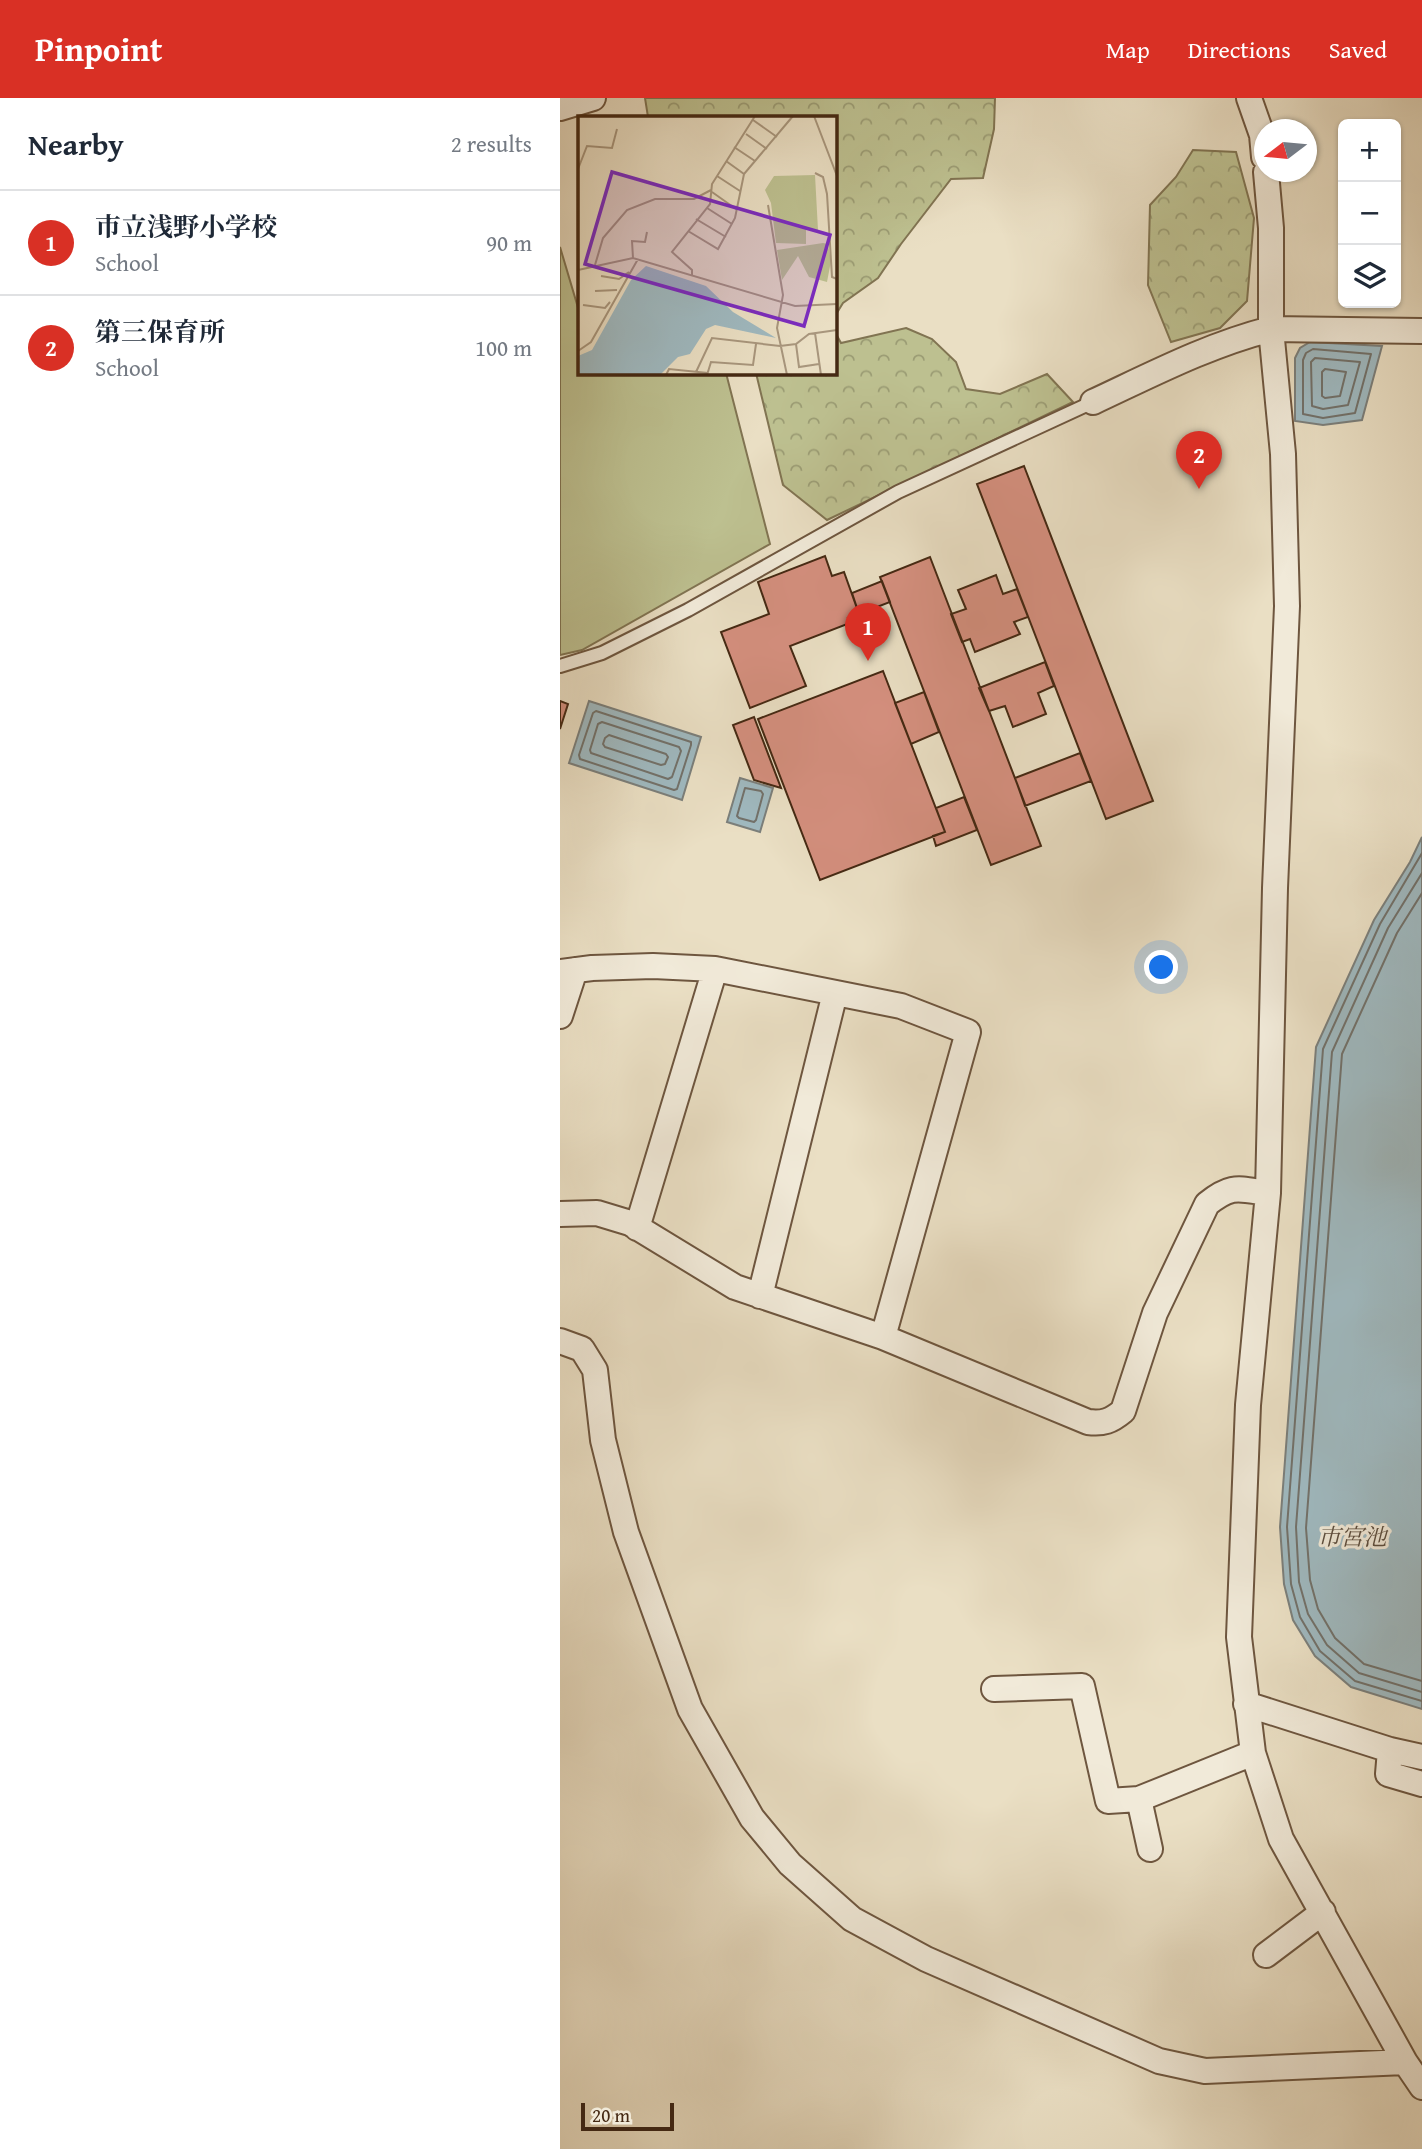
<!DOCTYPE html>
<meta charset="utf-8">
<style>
:root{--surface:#fff;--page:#f6f6f7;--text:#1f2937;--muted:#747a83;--line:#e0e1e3;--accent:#d93025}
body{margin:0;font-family:"Gentium Book Plus","Noto Serif JP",serif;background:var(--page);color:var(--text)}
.controls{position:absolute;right:21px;top:21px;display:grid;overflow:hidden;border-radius:10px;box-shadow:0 2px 5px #0004}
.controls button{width:63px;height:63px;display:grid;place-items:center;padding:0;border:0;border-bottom:2px solid var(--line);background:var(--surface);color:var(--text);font:35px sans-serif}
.compass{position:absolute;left:694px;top:21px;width:63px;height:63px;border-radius:50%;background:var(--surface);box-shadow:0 2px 5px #0004;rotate:254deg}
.scale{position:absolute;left:21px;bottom:18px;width:93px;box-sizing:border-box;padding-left:7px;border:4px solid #452913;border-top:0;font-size:19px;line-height:24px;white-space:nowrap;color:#452913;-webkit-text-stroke:5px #f1ead9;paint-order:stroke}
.you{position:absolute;left:602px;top:870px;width:24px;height:24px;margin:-18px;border:5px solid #fff;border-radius:50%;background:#1a73e8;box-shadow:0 0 0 10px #1a73e833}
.badge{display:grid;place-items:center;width:46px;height:46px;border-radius:50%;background:var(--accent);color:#fff;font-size:23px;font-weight:700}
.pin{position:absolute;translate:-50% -58px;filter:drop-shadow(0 2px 4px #0008)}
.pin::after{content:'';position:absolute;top:37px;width:24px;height:21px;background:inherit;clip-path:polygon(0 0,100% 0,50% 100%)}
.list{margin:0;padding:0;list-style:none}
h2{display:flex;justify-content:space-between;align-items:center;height:91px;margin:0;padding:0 28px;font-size:30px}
h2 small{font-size:23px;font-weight:400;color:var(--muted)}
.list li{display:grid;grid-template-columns:46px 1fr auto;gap:21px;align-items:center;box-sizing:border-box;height:105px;padding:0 28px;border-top:2px solid var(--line)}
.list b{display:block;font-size:26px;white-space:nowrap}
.list p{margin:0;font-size:23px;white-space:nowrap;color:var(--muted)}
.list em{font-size:23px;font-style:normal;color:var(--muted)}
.icon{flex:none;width:38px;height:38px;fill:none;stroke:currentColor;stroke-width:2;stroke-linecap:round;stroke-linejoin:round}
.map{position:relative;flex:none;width:862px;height:2051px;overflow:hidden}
header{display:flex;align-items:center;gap:42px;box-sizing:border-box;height:98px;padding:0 35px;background:var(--accent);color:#fff}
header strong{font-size:33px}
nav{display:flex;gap:38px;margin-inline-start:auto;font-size:24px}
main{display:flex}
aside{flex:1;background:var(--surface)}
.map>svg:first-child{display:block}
.forest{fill:url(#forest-crowns);stroke:#817452;stroke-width:2}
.garden{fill:#bdc090;stroke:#817452;stroke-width:2}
.water{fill:#9fb9c0;stroke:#7b7f7b;stroke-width:2}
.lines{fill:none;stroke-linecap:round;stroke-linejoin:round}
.shore{stroke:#72716a;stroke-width:2}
.building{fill:#d48f7e;stroke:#452913;stroke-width:2}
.lane-casing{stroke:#6e563f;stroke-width:16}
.street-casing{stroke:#6e563f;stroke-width:28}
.lane{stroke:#f1ead9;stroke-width:12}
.street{stroke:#f1ead9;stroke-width:24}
.labels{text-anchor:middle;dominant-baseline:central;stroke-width:6;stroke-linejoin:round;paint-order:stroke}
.water-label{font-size:23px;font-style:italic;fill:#5c4d3e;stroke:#f1ead9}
.inset-road{fill:none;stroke:#a8967d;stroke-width:2}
.view{fill:#7b2cbf;fill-opacity:0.15;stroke:#7b2cbf;stroke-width:3.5}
.inset-edge{fill:none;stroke:#452913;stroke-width:3.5}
</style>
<header>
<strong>Pinpoint</strong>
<nav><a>Map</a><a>Directions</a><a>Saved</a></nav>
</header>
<main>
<aside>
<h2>Nearby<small>2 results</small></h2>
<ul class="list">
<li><span class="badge">1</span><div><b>市立浅野小学校</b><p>School</p></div><em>90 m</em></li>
<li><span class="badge">2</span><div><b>第三保育所</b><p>School</p></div><em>100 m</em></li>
</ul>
</aside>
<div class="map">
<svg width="862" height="2051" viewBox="0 0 862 2051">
<defs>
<pattern id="forest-crowns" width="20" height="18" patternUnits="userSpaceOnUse" patternTransform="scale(1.75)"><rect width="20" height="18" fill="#bdc090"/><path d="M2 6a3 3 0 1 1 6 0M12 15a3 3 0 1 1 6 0" fill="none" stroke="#9b9c74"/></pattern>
</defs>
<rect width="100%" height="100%" fill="#eadfc4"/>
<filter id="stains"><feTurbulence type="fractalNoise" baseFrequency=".00286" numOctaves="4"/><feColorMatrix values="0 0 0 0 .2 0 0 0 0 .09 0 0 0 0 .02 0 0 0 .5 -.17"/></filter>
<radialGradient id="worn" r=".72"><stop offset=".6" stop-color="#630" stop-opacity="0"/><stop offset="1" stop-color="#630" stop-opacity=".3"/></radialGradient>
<!-- forest -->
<path class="forest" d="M85 0H435L434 31 423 80 391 81 341 146 318 180 283 205 275 218V19H88Z
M633 52 676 54 694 120 687 203 660 230 611 244 588 187 590 107 616 79Z
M346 230 372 241 396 264 406 291 440 296 487 276 513 304 267 422 223 387 196 275H275V234L281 245Z"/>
<!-- garden -->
<path class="garden" d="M0 149 19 213V275H166L210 446 22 552 0 557Z"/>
<!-- water -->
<path class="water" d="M750 244 822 248 802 322 763 327 735 323V260L740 250Z
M29 603 141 639 122 702 9 665Z
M180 680 213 690 200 734 167 724Z
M862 739V1611L791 1589 755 1558 733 1522 724 1486 720 1429 756 949 814 822 850 764Z"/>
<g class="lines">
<!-- shore -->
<path class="shore" d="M753 251 811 256 795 315 763 320 743 316V262L746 255Z
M755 260 800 264 788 307 763 311 752 308 751 264Z
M765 271 786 274 780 298 765 300 762 298V274Z
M36 613 131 644V647L117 691 114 692 20 661 19 657 33 615Z
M42 624 119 649 121 653 112 679 108 681 31 655 30 652 38 626Z
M49 637 106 656 108 659 105 666 101 667 45 649 43 646 45 640Z
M185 690 201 693 203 696 196 722 194 724 179 720 177 718Z
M862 755 820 826 763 951 727 1429 731 1486 740 1519 760 1553 795 1583 862 1603
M862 775 828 830 772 954 736 1429 739 1484 748 1516 767 1547 799 1575 862 1594
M862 795 837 835 782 956 746 1430 750 1482 758 1511 775 1540 804 1566 862 1583"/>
</g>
<!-- building -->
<path class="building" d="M464 368 593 703 546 721 417 386Z
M265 458 272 478 284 474 299 516 288 520 290 525 230 548 246 588 190 610 161 534 209 516 198 484Z
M370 459 481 748 431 767 320 479Z
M436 477 443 496 457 491 468 519 454 524 460 536 415 554 410 541 402 544 391 516 406 511 398 492Z
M322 483 330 504 299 516 292 495Z
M485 564 494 588 478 595 486 616 453 629 445 608 429 613 419 590Z
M323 573 385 734 260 782 198 621Z
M364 594 379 634 351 646 335 605Z
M0 603 8 606 0 631Z
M194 619 221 690 194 682 173 627Z
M520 655 531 683 465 708 455 680Z
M404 699 417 732 376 748 373 738 385 734 376 710Z"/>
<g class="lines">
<defs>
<path id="lane" d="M0 568 42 555 128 512 338 394 533 304"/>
<path id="street" d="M689 0 702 37 704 59
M0 10 33 0
M706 74 711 130V231L723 356 727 508 715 790 708 1095 688 1307 679 1539 693 1655 721 1741 845 1964 862 1989
M533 304C591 277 648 247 711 231L862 233
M0 874 32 870 93 868 155 871 341 908 408 934 323 1239
M0 918 15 872
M0 1116 37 1115 70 1125 175 1189 323 1239 528 1324C543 1326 551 1323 563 1313L595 1215 647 1106C672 1086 678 1091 708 1095
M77 1130 155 871
M200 1198 275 895
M0 1243 22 1251 35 1272 43 1342 66 1434 130 1611 192 1720 230 1766 292 1821 366 1861 599 1963 645 1973 845 1964
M434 1591 522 1588 548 1703 579 1701 693 1655
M686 1606 830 1652 862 1659
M830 1652 828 1676 862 1686
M579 1701 590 1751
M706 1857 763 1814"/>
</defs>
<!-- lane casing -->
<use href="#lane" class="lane-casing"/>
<!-- street casing -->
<use href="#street" class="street-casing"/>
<!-- lane -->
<use href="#lane" class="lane"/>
<!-- street -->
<use href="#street" class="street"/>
</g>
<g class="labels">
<!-- water labels -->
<g class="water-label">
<text x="792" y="1438">市宮池</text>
</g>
</g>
<!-- overview -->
<g transform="translate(18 18)">
<rect width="259" height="259" fill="#eadfc4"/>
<path d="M245 127 250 128 253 145 249 166 231 161 220 140 204 164 199 134Z" fill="#bdc090"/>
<path d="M237 59 240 114H228V128L198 127 193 87 187 74 196 60Z" fill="#bdc090"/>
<path d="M68 150 128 170 155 196 198 222 137 209 128 213 112 238 100 241 82 259H0V240L14 234 53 164Z" fill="#9fb9c0"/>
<path class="inset-road" d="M236 0 259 60M175 4 199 21M168 18 189 33M156 31 177 45M148 45 166 58M0 53 9 30 34 32 39 13M237 57 245 61 249 78 254 161 259 163M139 60 162 75M134 76 158 93M190 89 205 179 199 212 209 259M129 92 154 108M118 103 148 121M110 115 140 133 157 102 166 58 215 0M55 142 54 125 67 126 69 116M17 149 25 122 49 94 77 83H116L133 74M0 154 55 142 217 190 259 188M23 160 41 163 51 156M114 160V154L94 136 132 88 134 68 177 0M17 175 39 174M5 189 27 192 32 186M237 217 243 259M218 228 221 251 241 248M0 235 13 226 60 143M118 256 134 222 202 230 218 228 231 218 259 214M88 259 91 253 130 257M129 259 133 246 175 249 178 228"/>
<path class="view" d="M34 56 252 119 226 210 7 148Z"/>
<rect width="259" height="259" class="inset-edge"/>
</g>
<rect width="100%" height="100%" filter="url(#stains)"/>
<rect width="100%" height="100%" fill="url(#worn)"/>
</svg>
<div class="controls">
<button>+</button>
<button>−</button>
<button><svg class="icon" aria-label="layers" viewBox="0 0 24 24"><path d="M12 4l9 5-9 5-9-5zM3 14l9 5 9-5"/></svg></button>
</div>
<svg class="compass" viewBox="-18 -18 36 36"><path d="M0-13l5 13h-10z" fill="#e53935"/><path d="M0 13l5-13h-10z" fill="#747a83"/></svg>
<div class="scale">20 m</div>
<div class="you"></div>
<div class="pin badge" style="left:308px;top:563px">1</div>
<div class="pin badge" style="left:639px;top:391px">2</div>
</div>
</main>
